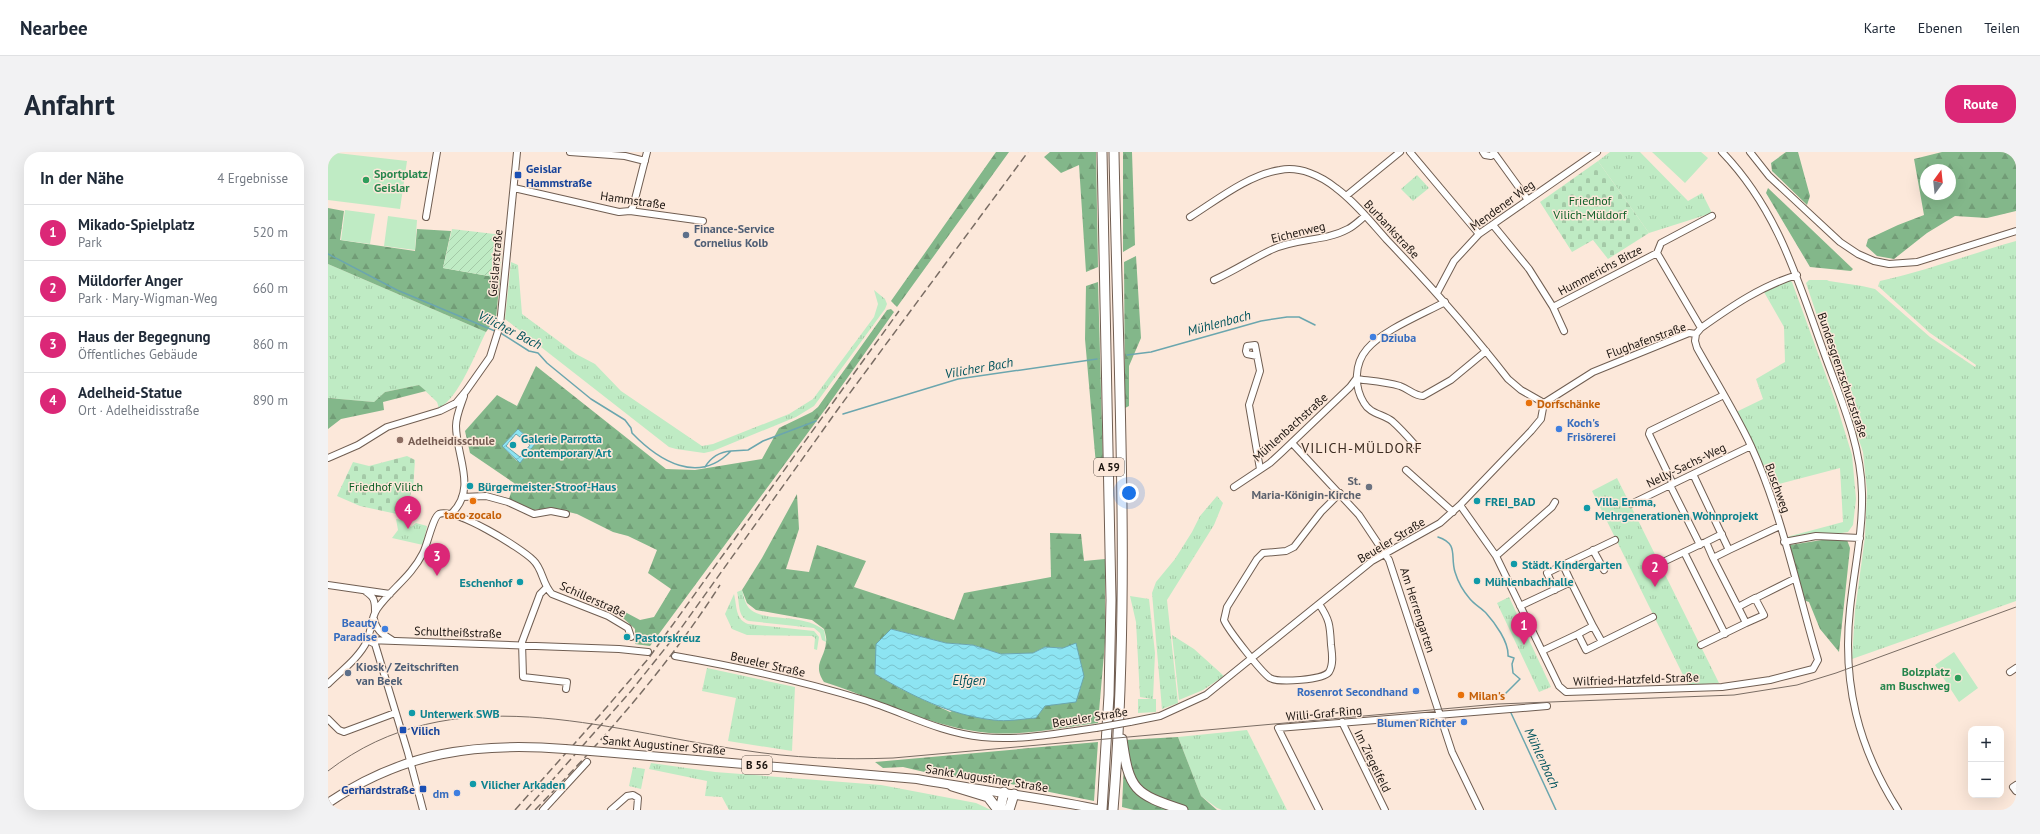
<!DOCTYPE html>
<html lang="de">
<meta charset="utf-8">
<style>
:root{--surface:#fff;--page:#f2f2f3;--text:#1f2937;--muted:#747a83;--line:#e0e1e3;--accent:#db2777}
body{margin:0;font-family:"PT Sans",sans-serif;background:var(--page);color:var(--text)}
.controls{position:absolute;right:12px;bottom:12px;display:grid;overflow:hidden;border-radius:8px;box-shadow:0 4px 16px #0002}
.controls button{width:36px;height:36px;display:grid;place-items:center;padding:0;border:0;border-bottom:1px solid var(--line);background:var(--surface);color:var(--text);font:20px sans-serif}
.compass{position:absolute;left:1592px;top:12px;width:36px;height:36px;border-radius:50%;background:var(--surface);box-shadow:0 4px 16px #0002;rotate:15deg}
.you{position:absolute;left:801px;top:341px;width:14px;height:14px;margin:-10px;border:3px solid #fff;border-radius:50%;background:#1a73e8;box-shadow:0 0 0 6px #1a73e833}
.badge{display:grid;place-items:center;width:26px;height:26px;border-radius:50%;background:var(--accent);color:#fff;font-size:13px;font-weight:700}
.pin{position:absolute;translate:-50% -33px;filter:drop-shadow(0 1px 2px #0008)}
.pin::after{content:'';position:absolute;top:21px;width:14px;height:12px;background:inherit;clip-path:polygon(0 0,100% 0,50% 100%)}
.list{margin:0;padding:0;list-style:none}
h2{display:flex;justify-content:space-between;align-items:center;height:52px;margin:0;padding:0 16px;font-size:17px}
h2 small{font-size:13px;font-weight:400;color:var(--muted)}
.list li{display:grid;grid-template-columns:26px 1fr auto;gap:12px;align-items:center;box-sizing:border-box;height:56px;padding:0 16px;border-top:1px solid var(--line)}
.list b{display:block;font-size:15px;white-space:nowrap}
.list p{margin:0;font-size:13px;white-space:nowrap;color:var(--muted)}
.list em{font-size:13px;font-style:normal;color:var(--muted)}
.map{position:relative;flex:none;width:1688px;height:658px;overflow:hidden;border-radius:16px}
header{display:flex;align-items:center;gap:24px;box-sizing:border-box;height:56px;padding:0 20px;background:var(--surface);border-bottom:1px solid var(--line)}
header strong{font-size:19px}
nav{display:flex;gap:22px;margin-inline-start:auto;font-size:14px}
.intro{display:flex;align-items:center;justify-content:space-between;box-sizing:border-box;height:96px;padding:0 24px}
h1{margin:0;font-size:28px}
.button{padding:10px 18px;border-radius:16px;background:var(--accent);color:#fff;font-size:14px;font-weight:700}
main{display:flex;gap:24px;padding:0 24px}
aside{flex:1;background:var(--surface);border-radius:16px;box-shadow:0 4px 16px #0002}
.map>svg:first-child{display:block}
.grass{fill:url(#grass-tufts)}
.forest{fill:url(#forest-firs);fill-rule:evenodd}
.cemetery{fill:url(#cemetery-stones)}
.garden{fill:url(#garden-furrows)}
.pitch{fill:#bfebc4}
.water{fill:url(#water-waves);stroke:#6ba6ae;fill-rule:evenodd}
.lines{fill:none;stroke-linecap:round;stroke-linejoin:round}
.stream{stroke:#6ba6ae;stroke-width:1.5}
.minor-casing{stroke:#705e52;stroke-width:8}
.major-casing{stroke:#705e52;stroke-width:10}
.highway-casing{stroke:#705e52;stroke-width:11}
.minor{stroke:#fff;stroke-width:6}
.major{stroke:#fff;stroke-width:8}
.highway{stroke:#fff;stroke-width:9}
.tram{stroke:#7a6d64;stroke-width:1}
.rail{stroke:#7a6d64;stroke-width:1.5;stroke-dasharray:8 4;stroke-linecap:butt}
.minor-bridge-casing{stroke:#705e52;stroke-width:8;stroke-linecap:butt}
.major-bridge-casing{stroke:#705e52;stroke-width:10;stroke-linecap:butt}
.minor-bridge{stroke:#fff;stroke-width:6}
.major-bridge{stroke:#fff;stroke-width:8}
.transit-dot{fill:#1a4fb4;stroke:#fce8da;stroke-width:1.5}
.leisure-dot{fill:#2e9e5b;stroke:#fce8da;stroke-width:1.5}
.service-dot{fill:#5c6f8a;stroke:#fce8da;stroke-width:1.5}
.shop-dot{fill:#3f7fe0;stroke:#fce8da;stroke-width:1.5}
.food-dot{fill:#e8710a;stroke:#fce8da;stroke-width:1.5}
.education-dot{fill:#8d6e63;stroke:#fce8da;stroke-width:1.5}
.culture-dot{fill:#0f9aa8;stroke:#fce8da;stroke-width:1.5}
.worship-dot{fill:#6b7280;stroke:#fce8da;stroke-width:1.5}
.labels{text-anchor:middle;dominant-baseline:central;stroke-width:3;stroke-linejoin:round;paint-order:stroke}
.shield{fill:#fce8da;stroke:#5f544d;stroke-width:1}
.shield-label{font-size:11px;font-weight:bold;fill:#1c1510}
.transit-label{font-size:12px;font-weight:bold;fill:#164399;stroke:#fce8da;text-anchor:start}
.leisure-label{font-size:12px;font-weight:bold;fill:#27864d;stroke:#fce8da;text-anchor:start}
.street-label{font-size:12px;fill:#1c1510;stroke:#fce8da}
.park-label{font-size:12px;fill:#0b5e25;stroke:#fce8da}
.service-label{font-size:12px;font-weight:bold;fill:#4e5e75;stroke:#fce8da;text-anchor:start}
.shop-label{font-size:12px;font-weight:bold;fill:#366cbe;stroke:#fce8da;text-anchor:end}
.food-label{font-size:12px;font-weight:bold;fill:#c56008;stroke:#fce8da;text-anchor:start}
.culture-label{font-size:12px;font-weight:bold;fill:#0d838f;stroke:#fce8da;text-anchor:start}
.education-label{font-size:12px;font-weight:bold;fill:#785e54;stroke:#fce8da;text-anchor:start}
.worship-label{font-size:12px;font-weight:bold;fill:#5b616d;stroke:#fce8da;text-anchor:end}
.water-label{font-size:13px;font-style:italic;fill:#00535c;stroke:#fce8da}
.quarter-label{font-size:14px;letter-spacing:1px;fill:#3a2b20;stroke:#fce8da}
</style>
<header>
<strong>Nearbee</strong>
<nav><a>Karte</a><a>Ebenen</a><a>Teilen</a></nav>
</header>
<div class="intro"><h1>Anfahrt</h1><a class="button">Route</a></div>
<main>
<aside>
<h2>In der Nähe<small>4 Ergebnisse</small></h2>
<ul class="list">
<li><span class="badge">1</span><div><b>Mikado-Spielplatz</b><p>Park</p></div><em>520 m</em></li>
<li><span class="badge">2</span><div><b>Müldorfer Anger</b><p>Park · Mary-Wigman-Weg</p></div><em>660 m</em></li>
<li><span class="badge">3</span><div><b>Haus der Begegnung</b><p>Öffentliches Gebäude</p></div><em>860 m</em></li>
<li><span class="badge">4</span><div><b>Adelheid-Statue</b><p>Ort · Adelheidisstraße</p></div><em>890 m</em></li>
</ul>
</aside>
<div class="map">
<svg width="1688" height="658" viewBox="0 0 1688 658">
<defs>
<pattern id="grass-tufts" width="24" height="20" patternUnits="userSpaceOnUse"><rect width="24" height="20" fill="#bfebc4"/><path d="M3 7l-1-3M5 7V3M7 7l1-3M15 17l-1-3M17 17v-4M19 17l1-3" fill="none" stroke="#a4c9a7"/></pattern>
<pattern id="forest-firs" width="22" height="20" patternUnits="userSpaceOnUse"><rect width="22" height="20" fill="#83b78a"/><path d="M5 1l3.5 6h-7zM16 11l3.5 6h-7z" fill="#719c76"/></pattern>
<pattern id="cemetery-stones" width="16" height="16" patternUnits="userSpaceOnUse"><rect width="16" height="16" fill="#bfebc4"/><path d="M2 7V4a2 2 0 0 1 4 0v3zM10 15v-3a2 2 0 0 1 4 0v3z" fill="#a4c9a7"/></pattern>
<pattern id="garden-furrows" width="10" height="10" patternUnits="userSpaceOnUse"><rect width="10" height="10" fill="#bfebc4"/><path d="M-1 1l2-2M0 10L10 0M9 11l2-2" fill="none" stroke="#a4c9a7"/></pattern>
<pattern id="water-waves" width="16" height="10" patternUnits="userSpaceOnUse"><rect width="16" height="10" fill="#8de4f2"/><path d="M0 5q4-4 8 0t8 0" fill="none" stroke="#79c3ce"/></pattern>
</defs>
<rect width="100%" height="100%" fill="#fce8da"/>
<!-- grass -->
<path class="grass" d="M1282 0H1312L1360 49 1374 41 1384 61 1321 81 1270 9Z
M1089 23 1101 36 1085 49 1073 37Z
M1688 89V449L1524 507 1527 459 1537 385 1539 339 1535 300 1478 131 1481 128H1499L1501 129 1534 134 1547 137 1602 185 1647 215 1648 213 1602 181 1550 134 1552 129C1598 119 1642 102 1688 89Z
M183 110 190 113 194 162 248 202 267 212 293 239 374 294 385 292 461 262 485 247 546 165 550 152 546 138 557 147 559 152 557 157 486 254 468 265 385 299 376 301 348 297 341 295 177 167Z
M0 112 158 180C148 200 131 246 111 256L109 250 91 233 57 240 46 250 0 246Z
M1460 127 1464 130 1508 251 1524 303 1528 347 1525 373 1520 380 1456 390 1455 386 1515 370 1512 316 1439 335 1406 261 1435 247 1428 227 1457 210 1456 175 1436 140Z
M1289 326 1391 531 1360 533 1264 339Z
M889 344 895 351 886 373 839 448 850 551 834 557 824 441 828 430 847 407 864 380 872 364Z
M68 367 80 369V372L83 375 88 371 99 374 95 393 64 386 70 378Z
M414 438C416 445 417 453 423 458 438 470 475 461 496 478L498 490 494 488 492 481 486 476 421 469C409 465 412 451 409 440Z
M406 442C409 454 407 467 420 472L486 479 491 485 489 498 486 497 487 486 484 484 419 483 404 477 397 462Z
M802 444 821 447 827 501 825 547H828V560L810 561V547H824L812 545 808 470Z
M1181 445 1223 535 1211 540 1169 451Z
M844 483 866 497 896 524 875 538 851 548Z
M379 516 467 535 464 599 400 589 408 546 374 539Z
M919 578 959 658H894L889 656 873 644 850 585Z
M323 611 387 620 553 633 648 651 663 658H401L394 645 377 644 379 629 321 617Z
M305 615 317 617 313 637 301 634Z"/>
<!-- forest -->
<path class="forest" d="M668 0H681L569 155 563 149Z
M722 0H768L770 115 758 120 751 13 733 21 716 5Z
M795 0H804L807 93 795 100Z
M1458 0H1470L1482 44 1479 53 1444 19 1443 11Z
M1614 0H1688V59L1659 66 1627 64 1599 81 1566 107 1549 104 1538 94 1540 87 1570 73 1596 63 1586 7ZM1598 18H1622V42H1598Z
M1440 36 1525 117 1523 119 1482 115 1438 41Z
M0 56 16 59 12 88 87 99 89 77 123 79 115 116 172 126 168 166 158 180 0 112Z
M808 104 813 186 801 214V254L797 256 796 110Z
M770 130 775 311 768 313 757 187 758 134Z
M563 157 566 160 496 259 322 494 307 492V477L295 466 297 460 312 468 326 465 343 437 320 421 329 398 300 384 285 380 249 362 224 356 205 358 181 347 186 331 142 301 137 279 169 243 189 254 208 214 338 317 367 318 434 307 451 276 484 260 490 255 559 158ZM190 277 207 292 189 309 174 294Z
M91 233 98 239 55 250 56 258 13 267 0 277V246L46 250 57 240Z
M469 342 471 377 458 417 481 420 489 393 538 409 526 435 626 468 636 441 723 425 722 381 753 382 756 409 777 407V490L770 571C734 575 697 584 661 581 605 576 549 547 496 530 484 512 497 507 498 490 499 486 497 481 496 477L484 468 428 458 419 451 414 438 434 406ZM563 477 618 491 645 493 673 502 705 501 717 495 736 496 622 560 571 536 547 522Z
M1494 388H1519L1522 396 1511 500 1492 477 1481 450 1475 448 1462 393Z
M850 585 873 644 889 658H806L794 655 797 588Z
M770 590 766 649 648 625H618L575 615 555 616 547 610Z"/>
<!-- cemetery -->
<path class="cemetery" d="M1270 9 1321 81 1280 107 1265 88 1244 100 1212 50Z
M79 304 87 308 85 338 83 340 78 364 32 354 9 344 25 310 41 314Z"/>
<!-- garden -->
<path class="garden" d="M124 77 175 83 172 126 115 116Z"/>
<!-- pitch -->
<path class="pitch" d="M0 0 79 9 72 57 0 48Z
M1324 0H1373L1380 6 1357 31Z
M17 58 47 62 42 92 13 88Z
M60 64 89 68 87 98 56 94Z
M1626 500 1650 536 1631 550 1607 513Z"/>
<!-- water -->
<path class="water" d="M190 277 207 292 192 311 174 294ZM188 282 192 285 194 282 199 286 197 289 202 293 192 305 178 294Z
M563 477 618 491 645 493 673 502 705 501 717 495 735 496 748 491 756 524 748 550 717 554 708 566C694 567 679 570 665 568 622 563 584 544 547 522L548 492Z"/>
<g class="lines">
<!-- stream -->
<path class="stream" d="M0 102 69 138 167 179
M171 180 201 199 210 201 219 211 263 247 297 268 303 276 304 281C331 309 370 333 403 299L420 298 435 289 488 269
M799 203 823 200 933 169 959 165H971L987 173
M515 262 630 227 769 207
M377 315C383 305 391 300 403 299
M1110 385C1131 392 1122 404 1127 420 1130 430 1135 439 1142 447 1146 452 1153 456 1158 461 1167 471 1181 490 1180 504L1186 506 1184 512 1185 521 1192 527 1178 541
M1183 561 1228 658"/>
<defs>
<path id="minor" d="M242 0 297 4 317 9
M1082 0 1151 82
M1155 0 1157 3 1163 4 1166 1 1200 48
M1394 0C1452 60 1471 133 1499 209 1515 252 1533 295 1534 341 1535 380 1526 418 1522 457 1514 531 1530 595 1570 658
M1422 0 1441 24 1512 90 1530 102 1546 109 1561 112 1589 110 1688 79
M186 36 291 60 302 59 375 69
M1018 44 1072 0
M302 59 305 55 319 0
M98 65 109 0
M862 65C889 48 920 23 952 18 972 14 993 24 1008 36 1027 50 1043 70 1059 88 1101 132 1142 178 1180 227L1193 238 1216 251
M1165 73 1201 117 1225 155 1329 101 1373 176
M1329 101 1333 91 1384 64
M886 128C906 119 924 107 943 98 967 86 996 90 1020 77 1026 74 1032 68 1037 64
M1109 141 1126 109 1151 82 1269 0
M1225 155 1236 179
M929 204 919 202 918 199 919 194 927 193 932 219 921 253 932 317
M1028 227C1043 229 1058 230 1072 234 1081 237 1086 244 1095 244L1123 228 1158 199
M1216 251 1265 220 1361 181 1368 182 1373 176C1404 154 1433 134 1469 123
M964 291 1031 363 1061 408 1124 600 1152 658
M1087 293C1080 285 1072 276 1064 269 1055 262 1042 262 1036 251 1026 235 1026 212 1039 197 1055 178 1095 162 1117 150
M0 306 30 293 59 275 112 259 128 251 138 239 162 205 172 173 189 0
M1078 318 1125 360
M1365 322 1401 398 1385 406 1378 390 1394 382
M1345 332 1321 282 1322 279 1396 243
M1342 333 1372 393
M906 335 942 311 954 300 1022 235 1028 227
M134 345 158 344 180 350 206 362 223 359 238 362
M1303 352 1423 294
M1132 353 1168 404 1231 534 1238 540 1394 535 1442 528 1485 517 1490 508C1469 437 1454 362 1423 294 1407 260 1387 228 1369 196L1367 189 1368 182
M123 362C150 337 128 304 128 274 128 264 133 253 136 244
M1456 390 1488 384 1532 386
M1265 398 1276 418
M1401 398 1452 374
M1356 400 1397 482
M1168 404 1224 355 1227 350
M1385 406 1410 455
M1333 411 1375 391
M1235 413 1287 388
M0 433 62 442
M218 436 212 442 194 490 195 525 239 530 238 537
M1227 438 1219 421 1235 413 1243 430
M37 439C46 445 47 448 47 459
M1427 446 1436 463 1418 471 1410 455 1427 446 1430 445 1466 427
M991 452C1002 468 1002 474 1003 493 1004 501 1006 512 1001 520 995 528 951 531 942 526 934 521 900 478 896 468L899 455 929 407 935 401 958 399 966 395 993 360 1012 341
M1192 454 1243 430 1265 474
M46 467C48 478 54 482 64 488
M39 488 291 497 320 500
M41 489 47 492 80 601 95 658
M1274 490 1265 474 1250 482 1258 498 1325 465
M1373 493 1418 471
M1214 499 1250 482
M347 504C410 515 474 529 536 548 575 560 612 581 654 585 692 589 731 581 768 576
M1682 520 1688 516
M0 532C13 519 31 506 39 489 43 480 43 466 49 457 63 437 83 425 95 401 99 394 105 365 111 362 127 355 193 396 205 408 215 417 214 432 224 442L280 464 300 476 303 485
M0 567 11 578 16 580 67 561
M802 570 832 564 878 543 1044 409 1112 371 1132 353 1203 279 1213 267 1216 251
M1014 570 1057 658
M1688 633 1685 635 1688 639
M215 658 259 610
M283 658 299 644 305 643 310 646 309 658
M991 658 950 576 1219 554"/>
<path id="major" d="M275 600 589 627C650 638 712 645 774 658
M0 651C75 600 148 590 237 597"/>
<path id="highway" d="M794 587C801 638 806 642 855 658
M624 634 660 645 670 658
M672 658 676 640
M681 658 686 642
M774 658 781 543 783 448 774 0
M785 658C803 439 790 219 786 0"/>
</defs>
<!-- minor casing -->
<use href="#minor" class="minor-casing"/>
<!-- major casing -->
<use href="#major" class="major-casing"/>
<!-- highway casing -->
<use href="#highway" class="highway-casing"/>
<!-- minor -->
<use href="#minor" class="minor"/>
<!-- major -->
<use href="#major" class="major"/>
<!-- highway -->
<use href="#highway" class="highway"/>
<!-- tram -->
<path class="tram" d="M0 619C124 523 275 578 414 598 465 606 514 608 565 606L1170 552 1406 543 1469 533 1508 521 1688 455"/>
<!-- rail -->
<path class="rail" d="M187 658 272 563 320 507 571 159
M198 658 303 539 351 479 513 253 700 0
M207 658C275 588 339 516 392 433"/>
<defs>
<path id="minor-bridge" d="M768 576 802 570"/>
<path id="major-bridge" d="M237 597 275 600"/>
</defs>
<!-- minor-bridge casing -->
<use href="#minor-bridge" class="minor-bridge-casing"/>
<!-- major-bridge casing -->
<use href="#major-bridge" class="major-bridge-casing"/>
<!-- minor-bridge -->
<use href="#minor-bridge" class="minor-bridge"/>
<!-- major-bridge -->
<use href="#major-bridge" class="major-bridge"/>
</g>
<!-- markers -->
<g class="transit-dot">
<rect x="186" y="19" width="8" height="8" rx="2"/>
<rect x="71" y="574" width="8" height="8" rx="2"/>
<rect x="91" y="633" width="8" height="8" rx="2"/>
</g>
<g class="leisure-dot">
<circle cx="38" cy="28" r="4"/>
<circle cx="1630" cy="526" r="4"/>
</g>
<g class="service-dot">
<circle cx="358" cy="83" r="4"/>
<circle cx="20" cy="521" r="4"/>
</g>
<g class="shop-dot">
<circle cx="1045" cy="185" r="4"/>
<circle cx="1231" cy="277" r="4"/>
<circle cx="57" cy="477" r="4"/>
<circle cx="1088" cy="539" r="4"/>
<circle cx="1136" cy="570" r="4"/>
<circle cx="129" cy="641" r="4"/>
</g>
<g class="food-dot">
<circle cx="1201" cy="251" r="4"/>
<circle cx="145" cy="349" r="4"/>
<circle cx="1133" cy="543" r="4"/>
</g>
<circle class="education-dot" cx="72" cy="288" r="4"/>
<g class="culture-dot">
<circle cx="185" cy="293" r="4"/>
<circle cx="142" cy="334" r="4"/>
<circle cx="1149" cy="349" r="4"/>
<circle cx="1259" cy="356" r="4"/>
<circle cx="1186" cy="412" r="4"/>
<circle cx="1149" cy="429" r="4"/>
<circle cx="192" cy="430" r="4"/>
<circle cx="299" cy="485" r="4"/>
<circle cx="84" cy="561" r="4"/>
<circle cx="145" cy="632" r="4"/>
</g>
<circle class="worship-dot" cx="1041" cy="335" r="4"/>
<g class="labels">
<!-- shield labels -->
<g class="shield">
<rect x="766" y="306" width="30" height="18" rx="3"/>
<rect x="414" y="604" width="30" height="18" rx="3"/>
</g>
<g class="shield-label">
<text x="781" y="315">A 59</text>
<text x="429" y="613">B 56</text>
</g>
<!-- transit labels -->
<g class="transit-label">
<text x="198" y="16">Geislar<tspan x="198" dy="14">Hammstraße</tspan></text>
<text x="83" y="578">Vilich</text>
<text x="87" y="637" text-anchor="end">Gerhardstraße</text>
</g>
<!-- leisure labels -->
<g class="leisure-label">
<text x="46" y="21">Sportplatz<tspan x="46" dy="14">Geislar</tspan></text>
<text x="1622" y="519" text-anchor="end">Bolzplatz<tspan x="1622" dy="14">am Buschweg</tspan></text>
</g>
<!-- street labels -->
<g class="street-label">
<text transform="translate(305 48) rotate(8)">Hammstraße</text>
<text transform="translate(1174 53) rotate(-36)">Mendener Weg</text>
<text transform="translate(1064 77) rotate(47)">Burbankstraße</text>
<text transform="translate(970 80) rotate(-14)">Eichenweg</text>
<text transform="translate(167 111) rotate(-85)">Geislarstraße</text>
<text transform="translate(1272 118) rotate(-28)">Hummerichs Bitze</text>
<text transform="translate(1318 188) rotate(-20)">Flughafenstraße</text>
<text transform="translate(1515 223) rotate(71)">Bundesgrenzschutzstraße</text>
<text transform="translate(962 275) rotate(-42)">Mühlenbachstraße</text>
<text transform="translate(1358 313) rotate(-26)">Nelly-Sachs-Weg</text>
<text transform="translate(1450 336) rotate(70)">Buschweg</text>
<text transform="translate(1063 388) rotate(-31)">Beueler Straße</text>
<text transform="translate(265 447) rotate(24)">Schillerstraße</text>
<text transform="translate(1090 458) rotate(72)">Am Herrengarten</text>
<text transform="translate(130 480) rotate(2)">Schultheißstraße</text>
<text transform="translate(440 512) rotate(13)">Beueler Straße</text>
<text transform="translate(1308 527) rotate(-2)">Wilfried-Hatzfeld-Straße</text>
<text transform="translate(996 561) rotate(-5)">Willi-Graf-Ring</text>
<text transform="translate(762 565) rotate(-9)">Beueler Straße</text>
<text transform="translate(336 593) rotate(5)">Sankt Augustiner Straße</text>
<text transform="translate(1045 609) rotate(64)">Im Ziegelfeld</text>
<text transform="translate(659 626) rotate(9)">Sankt Augustiner Straße</text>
</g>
<!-- park labels -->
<g class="park-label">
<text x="1262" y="48">Friedhof<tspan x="1262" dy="14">Vilich-Müldorf</tspan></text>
<text x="58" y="334">Friedhof Vilich</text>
</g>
<!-- service labels -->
<g class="service-label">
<text x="366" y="76">Finance-Service<tspan x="366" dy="14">Cornelius Kolb</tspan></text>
<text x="28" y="514">Kiosk / Zeitschriften<tspan x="28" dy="14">van Beek</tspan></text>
</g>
<!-- shop labels -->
<g class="shop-label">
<text x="1053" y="185" text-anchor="start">Dziuba</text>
<text x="1239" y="270" text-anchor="start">Koch's<tspan x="1239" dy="14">Frisörerei</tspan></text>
<text x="49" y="470">Beauty<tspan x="49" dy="14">Paradise</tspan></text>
<text x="1080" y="539">Rosenrot Secondhand</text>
<text x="1128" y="570">Blumen Richter</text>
<text x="121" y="641">dm</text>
</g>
<!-- food labels -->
<g class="food-label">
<text x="1209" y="251">Dorfschänke</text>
<text x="145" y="362" text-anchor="middle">taco zocalo</text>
<text x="1141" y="543">Milan's</text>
</g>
<!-- culture labels -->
<g class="culture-label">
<text x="193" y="286">Galerie Parrotta<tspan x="193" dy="14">Contemporary Art</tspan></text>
<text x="150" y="334">Bürgermeister-Stroof-Haus</text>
<text x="1157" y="349">FREI_BAD</text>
<text x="1267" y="349">Villa Emma,<tspan x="1267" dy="14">Mehrgenerationen Wohnprojekt</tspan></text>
<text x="1194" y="412">Städt. Kindergarten</text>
<text x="1157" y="429">Mühlenbachhalle</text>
<text x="184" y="430" text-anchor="end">Eschenhof</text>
<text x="307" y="485">Pastorskreuz</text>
<text x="92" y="561">Unterwerk SWB</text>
<text x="153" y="632">Vilicher Arkaden</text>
</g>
<!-- education labels -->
<g class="education-label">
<text x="80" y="288">Adelheidisschule</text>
</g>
<!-- worship labels -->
<g class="worship-label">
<text x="1033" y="328">St.<tspan x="1033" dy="14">Maria-Königin-Kirche</tspan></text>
</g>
<!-- water labels -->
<g class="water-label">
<text transform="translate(891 171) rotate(-15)">Mühlenbach</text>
<text transform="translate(182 178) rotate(27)">Vilicher Bach</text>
<text transform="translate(651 216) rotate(-10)">Vilicher Bach</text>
<text x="641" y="528">Elfgen</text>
<text transform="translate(1214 606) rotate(65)">Mühlenbach</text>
</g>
<!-- quarter labels -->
<g class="quarter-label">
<text x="1034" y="296">VILICH-MÜLDORF</text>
</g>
</g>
</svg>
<div class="controls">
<button>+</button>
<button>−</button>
</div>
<svg class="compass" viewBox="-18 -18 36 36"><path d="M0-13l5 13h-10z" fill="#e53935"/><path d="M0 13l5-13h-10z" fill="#747a83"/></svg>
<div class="you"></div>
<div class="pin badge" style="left:1196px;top:493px">1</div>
<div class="pin badge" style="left:1327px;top:435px">2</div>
<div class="pin badge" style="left:109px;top:424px">3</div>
<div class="pin badge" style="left:80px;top:377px">4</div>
</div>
</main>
